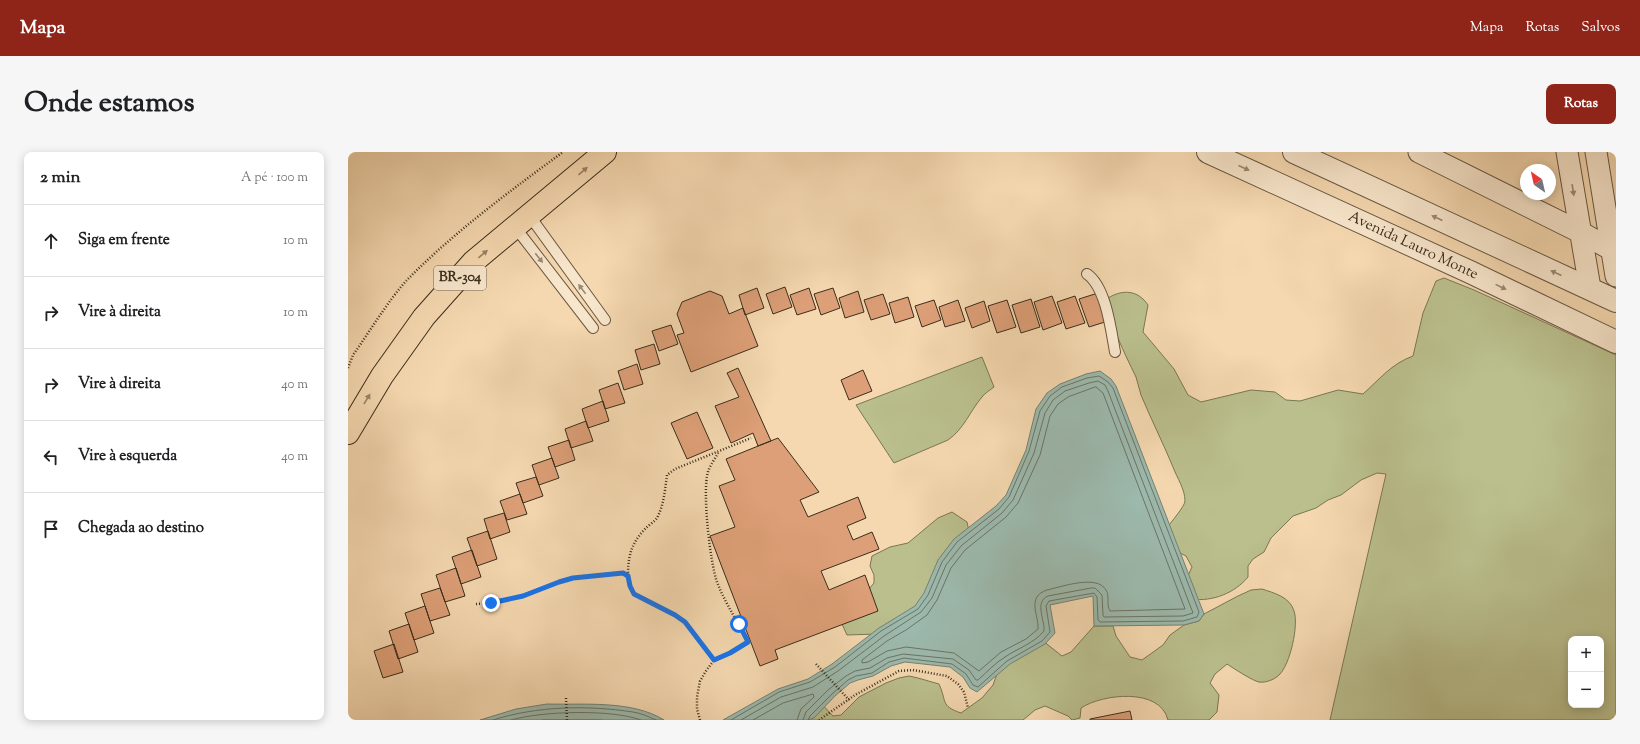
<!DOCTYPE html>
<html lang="pt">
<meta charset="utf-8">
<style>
:root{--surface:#fff;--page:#f6f6f6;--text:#202124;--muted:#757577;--line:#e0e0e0;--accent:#8f2418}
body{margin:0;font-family:"Sorts Mill Goudy",serif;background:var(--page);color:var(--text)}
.controls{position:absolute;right:12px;bottom:12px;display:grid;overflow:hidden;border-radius:8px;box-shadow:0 2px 10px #0003}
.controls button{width:36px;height:36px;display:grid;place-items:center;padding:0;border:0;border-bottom:1px solid var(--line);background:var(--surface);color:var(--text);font:20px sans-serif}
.compass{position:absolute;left:1172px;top:12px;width:36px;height:36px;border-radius:50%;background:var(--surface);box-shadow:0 2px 10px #0003;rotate:326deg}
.stop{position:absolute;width:12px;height:12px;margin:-9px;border:3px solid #1a73e8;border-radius:50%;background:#fff}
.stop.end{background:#1a73e8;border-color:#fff;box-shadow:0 1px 4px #0008}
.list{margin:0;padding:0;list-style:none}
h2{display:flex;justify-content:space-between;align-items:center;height:52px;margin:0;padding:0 16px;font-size:17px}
h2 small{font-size:13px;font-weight:400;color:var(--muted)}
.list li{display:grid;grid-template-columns:26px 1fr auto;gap:12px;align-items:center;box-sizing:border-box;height:72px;padding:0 16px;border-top:1px solid var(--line)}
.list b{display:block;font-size:15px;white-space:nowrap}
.list em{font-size:13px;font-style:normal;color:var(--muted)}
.icon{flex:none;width:22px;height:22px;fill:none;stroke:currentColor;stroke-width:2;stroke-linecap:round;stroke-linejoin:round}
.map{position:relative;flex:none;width:1268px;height:568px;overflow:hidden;border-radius:8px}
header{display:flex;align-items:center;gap:24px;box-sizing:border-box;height:56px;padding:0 20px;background:var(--accent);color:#fff}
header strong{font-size:19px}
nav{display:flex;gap:22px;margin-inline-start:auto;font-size:14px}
.intro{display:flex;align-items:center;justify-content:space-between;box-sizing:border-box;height:96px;padding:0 24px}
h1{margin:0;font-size:28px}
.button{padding:10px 18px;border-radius:8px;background:var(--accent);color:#fff;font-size:14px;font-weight:700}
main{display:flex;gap:24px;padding:0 24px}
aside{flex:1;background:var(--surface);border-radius:8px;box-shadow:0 2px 10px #0003}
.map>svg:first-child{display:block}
.green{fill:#babf8d;stroke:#7a7655;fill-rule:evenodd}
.water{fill:#9cb9ad;stroke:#758173}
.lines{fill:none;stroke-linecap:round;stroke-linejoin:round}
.shore{stroke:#6b7465;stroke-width:1}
.building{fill:#dd9f77;stroke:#3a2e1d}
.service-casing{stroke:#695842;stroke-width:12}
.minor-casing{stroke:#695842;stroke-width:23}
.tertiary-casing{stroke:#695842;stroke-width:24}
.trunk-casing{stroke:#3a2e1d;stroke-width:24}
.path{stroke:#3a2e1d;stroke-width:2.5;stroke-dasharray:1 2;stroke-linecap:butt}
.service{stroke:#f8e6cc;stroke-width:10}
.minor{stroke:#f8e6cc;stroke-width:21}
.tertiary{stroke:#f8e6cc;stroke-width:22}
.trunk{stroke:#f5d8b0;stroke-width:22}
.oneway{fill:#998a74}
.oneway2{fill:#988366}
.route{stroke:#1a73e8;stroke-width:5}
.labels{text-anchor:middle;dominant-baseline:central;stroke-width:4;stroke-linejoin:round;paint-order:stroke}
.shield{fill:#f8e6cc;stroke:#736552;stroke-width:1}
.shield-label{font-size:14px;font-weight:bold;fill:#3a2e1d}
.street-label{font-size:15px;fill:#3a2e1d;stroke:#f8e6cc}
</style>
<header>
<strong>Mapa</strong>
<nav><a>Mapa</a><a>Rotas</a><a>Salvos</a></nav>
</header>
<div class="intro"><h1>Onde estamos</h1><a class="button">Rotas</a></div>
<main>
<aside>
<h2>2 min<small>A pé · 100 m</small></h2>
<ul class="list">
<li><svg class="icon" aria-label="ahead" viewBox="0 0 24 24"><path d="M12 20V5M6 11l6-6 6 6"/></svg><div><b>Siga em frente</b></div><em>10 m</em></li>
<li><svg class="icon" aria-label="right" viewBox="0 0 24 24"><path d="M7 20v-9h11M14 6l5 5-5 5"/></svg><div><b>Vire à direita</b></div><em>10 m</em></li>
<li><svg class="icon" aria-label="right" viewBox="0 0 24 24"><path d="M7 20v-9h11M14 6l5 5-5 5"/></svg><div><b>Vire à direita</b></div><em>40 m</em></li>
<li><svg class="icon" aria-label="left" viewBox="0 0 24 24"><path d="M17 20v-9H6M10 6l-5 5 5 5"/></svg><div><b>Vire à esquerda</b></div><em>40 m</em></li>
<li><svg class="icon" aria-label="arrive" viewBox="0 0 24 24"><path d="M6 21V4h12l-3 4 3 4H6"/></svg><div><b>Chegada ao destino</b></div></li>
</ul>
</aside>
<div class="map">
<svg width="1268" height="568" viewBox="0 0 1268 568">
<rect width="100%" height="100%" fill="#f5d8b0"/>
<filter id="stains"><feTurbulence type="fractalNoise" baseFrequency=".005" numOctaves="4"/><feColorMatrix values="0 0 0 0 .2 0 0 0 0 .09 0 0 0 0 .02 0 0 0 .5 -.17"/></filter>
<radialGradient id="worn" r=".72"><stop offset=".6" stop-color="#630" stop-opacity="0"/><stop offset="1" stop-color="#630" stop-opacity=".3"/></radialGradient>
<!-- green -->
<path class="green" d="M1096 126 1126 138 1268 203V568H982L1038 322 1029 321 1013 328 993 343 980 348 968 356 945 364 923 386 916 400 905 407 900 414V425C887 441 864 450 844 447L838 428 844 415 838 404 826 398 819 376C823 370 837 354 837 349 837 337 829 326 825 315 815 291 803 267 793 243 791 237 790 231 788 225 776 200 762 174 760 146 775 137 790 138 800 153L795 180 826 217 840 243 853 250 903 238 927 240 938 248 952 249 990 238 1015 242C1032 227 1043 212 1065 204L1075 161 1088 129ZM1223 487H1253V553H1223Z
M634 205 646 235C642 238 637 241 634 245 622 259 616 277 600 288L546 311 508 253Z
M604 360 619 370 622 384 564 464 530 482 499 483 493 470 526 431V423L522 414 524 404 542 395 560 391 590 366Z
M914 437C926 441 942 445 946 459 951 473 942 513 931 523 926 528 917 531 911 530 905 529 885 516 879 512L867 522 862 531 871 543 869 560 861 568H820C812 535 754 542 733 556L732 566 724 568 720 564 697 554 687 558 675 568H443L471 549 485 564 493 563 511 545 538 531 551 526 561 524 570 526 591 532C599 549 592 554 613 561L634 546 645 533 654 508 690 485 714 504 723 500 746 474H765L768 484 782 505 794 508 815 493 822 483 836 473 851 469 856 462 890 444 903 438Z"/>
<!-- water -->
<path class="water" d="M752 219 763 227 768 234 856 462 851 469 836 473 746 474 745 444 702 453 707 481 697 492 662 512 629 540 622 536 615 525 602 515 557 510 543 514 525 524 510 528 502 531 487 544 466 566 460 568H375L430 537 460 527 484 512 531 476 567 454 576 441 590 408 606 387 648 354 658 343 678 298 688 257 699 241 712 232 738 222Z
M199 552C236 553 284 548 316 568H132L168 557Z"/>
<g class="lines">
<!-- shore -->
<path class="shore" d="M748 235 755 241 837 457 762 459C758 453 762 444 758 438 749 422 713 435 699 438 678 445 691 463 690 477L678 487 653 500 631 519 606 501 558 495 539 499 520 510 514 511V508L539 489 558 478 579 463 589 448 603 416 617 398 658 365 670 351 692 303 702 264 710 252 720 245Z
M145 568C189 554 239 553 285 560 293 561 301 565 308 568
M163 568C194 559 263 557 293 568
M195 568H253
M383 568 431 540 462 530 487 515 533 479 570 457 580 443 594 410 609 390 651 357 661 345 681 299 692 259 702 244 714 235 739 226 751 224 760 230 765 236 851 460 849 465 835 469 752 470 750 468 749 445 746 441 701 449 698 454 702 480 694 489 659 509 630 535 625 533 618 522 604 512 556 506 541 510 524 521 508 524 500 528 484 542 462 564 460 568
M393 568 433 545 465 535 490 519 536 484 573 460 584 446 598 413 613 394 654 361 665 348 686 301 697 261 705 248 717 239 741 231 750 229 757 233 760 239 845 461 835 464 756 465 755 463 754 443 747 436H743L700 444C686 450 697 468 696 479 685 492 670 496 657 505 647 511 639 520 630 528H628L621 518 605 507 555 502 539 506 522 516 507 519 498 524 480 538 458 560 455 568
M405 568 435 551 465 542 466 545 453 557 449 568"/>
</g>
<!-- building -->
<path class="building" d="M437 135 444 155 425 162 418 142Z
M409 136 416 156 397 163 391 143Z
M461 136 468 157 449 163 442 143Z
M485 136 492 156 473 163 466 142Z
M362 139 374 144 381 162 395 156 410 194 343 220 329 183 336 181 329 162 334 150Z
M510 139 516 160 497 166 491 146Z
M750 141 760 169 741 175 731 147Z
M535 142 542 162 523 168 516 148Z
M704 144 714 171 695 178 686 150Z
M727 144 737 171 718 177 709 150Z
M560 145 566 165 547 171 541 151Z
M683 147 692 175 673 181 664 153Z
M586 148 593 168 574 175 567 154Z
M610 148 617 169 597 175 591 155Z
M659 148 668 175 649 181 640 154Z
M636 149 642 169 624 176 617 156Z
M323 173 330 192 311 199 304 179Z
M306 192 312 212 293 218 287 198Z
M289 212 295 232 276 238 270 219Z
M390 216 423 289 410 294 405 281 383 291 367 254 391 245 379 221Z
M515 218 524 239 501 248 493 228Z
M270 231 277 251 257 257 251 238Z
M255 249 261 269 240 276 234 257Z
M349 260 365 296 339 307 323 271Z
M238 269 245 289 223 296 217 277Z
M430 286 471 340 452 348 460 365 510 345 518 366 499 374 505 388 524 380 531 397 473 419 481 438 517 423 530 459 427 498 430 507 412 514 362 384 387 375 371 334 387 328 378 307Z
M221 288 227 308 207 315 200 295Z
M204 306 211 326 191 333 184 313Z
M188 325 195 344 175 351 168 331Z
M172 342 179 362 159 368 152 349Z
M156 361 162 380 142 387 136 367Z
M140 379 149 407 129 414 119 386Z
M124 398 133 425 113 432 104 405Z
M108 416 117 444 97 450 88 423Z
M92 436 102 463 82 469 73 442Z
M77 454 86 481 66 488 57 461Z
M61 472 70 500 50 507 41 479Z
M46 492 55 520 35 526 26 499Z
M782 559 784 568H742V567Z"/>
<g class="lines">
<defs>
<path id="service" d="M181 63 257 168
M167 75 245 176
M739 122C758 135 763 178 767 200"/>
<path id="minor" d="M1071 0 1232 80 1268 100
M1219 0 1242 136
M1248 0 1268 124"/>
<path id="tertiary" d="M860 0 1122 120 1268 190
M946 0 1268 149"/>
<path id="trunk" d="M0 281 34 224 76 165 125 110 257 0"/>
</defs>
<!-- service casing -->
<use href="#service" class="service-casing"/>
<!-- minor casing -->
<use href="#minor" class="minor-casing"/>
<!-- tertiary casing -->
<use href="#tertiary" class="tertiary-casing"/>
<!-- trunk casing -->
<use href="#trunk" class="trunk-casing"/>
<!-- path -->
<path class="path" d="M0 216 5 203C23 178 39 150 59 128 105 81 162 39 215 0
M280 424C280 404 283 391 298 376 301 373 306 370 309 366 316 353 317 337 319 323L327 317 403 286
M128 452 143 451 175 443 211 430 225 426 275 421 280 424 282 434 286 442 327 463 337 470 366 508
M468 512 501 548
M218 546 219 568
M352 568 349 557V545L352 529 358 519 366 508 382 501 400 490C390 470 377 451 369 430 362 411 354 338 360 320 362 313 367 307 370 301
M471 568 507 543 551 519 565 518 599 524 610 532 616 540 620 556"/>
<!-- service -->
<use href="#service" class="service"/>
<!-- minor -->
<use href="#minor" class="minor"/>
<!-- tertiary -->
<use href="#tertiary" class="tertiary"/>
<!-- trunk -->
<use href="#trunk" class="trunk"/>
</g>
<!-- one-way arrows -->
<defs><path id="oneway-solid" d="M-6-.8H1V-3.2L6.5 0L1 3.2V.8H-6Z"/></defs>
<g class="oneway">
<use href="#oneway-solid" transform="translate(896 16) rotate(25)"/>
<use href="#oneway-solid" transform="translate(1225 38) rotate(81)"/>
<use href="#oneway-solid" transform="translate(1089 66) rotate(-155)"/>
<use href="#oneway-solid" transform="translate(191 106) rotate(52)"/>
<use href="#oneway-solid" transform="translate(1208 121) rotate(-155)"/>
<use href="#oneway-solid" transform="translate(1153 135) rotate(26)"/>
<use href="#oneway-solid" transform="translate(234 137) rotate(-127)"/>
</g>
<g class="oneway2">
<use href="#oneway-solid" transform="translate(235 19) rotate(-41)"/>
<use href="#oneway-solid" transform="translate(135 102) rotate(-40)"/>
<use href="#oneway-solid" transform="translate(19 247) rotate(-59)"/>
</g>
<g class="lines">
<!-- route -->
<path class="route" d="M143 451 175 444 211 430 225 426 275 421 280 424 282 434 286 442 327 463 337 470 366 508 382 501 400 490 391 472"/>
</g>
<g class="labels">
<!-- shield labels -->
<rect class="shield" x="86" y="114" width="52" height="24" rx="3"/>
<g class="shield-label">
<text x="112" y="126">BR-304</text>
</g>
<!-- street labels -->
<g class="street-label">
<text transform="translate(1065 94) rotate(25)">Avenida Lauro Monte</text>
</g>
</g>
<rect width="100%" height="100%" filter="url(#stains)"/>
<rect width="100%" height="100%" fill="url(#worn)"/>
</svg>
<div class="controls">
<button>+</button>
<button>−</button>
</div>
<svg class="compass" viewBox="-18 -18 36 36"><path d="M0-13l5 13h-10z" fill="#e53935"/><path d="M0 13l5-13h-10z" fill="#757577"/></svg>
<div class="stop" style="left:391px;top:472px"></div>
<div class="stop end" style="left:143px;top:451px"></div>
</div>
</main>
